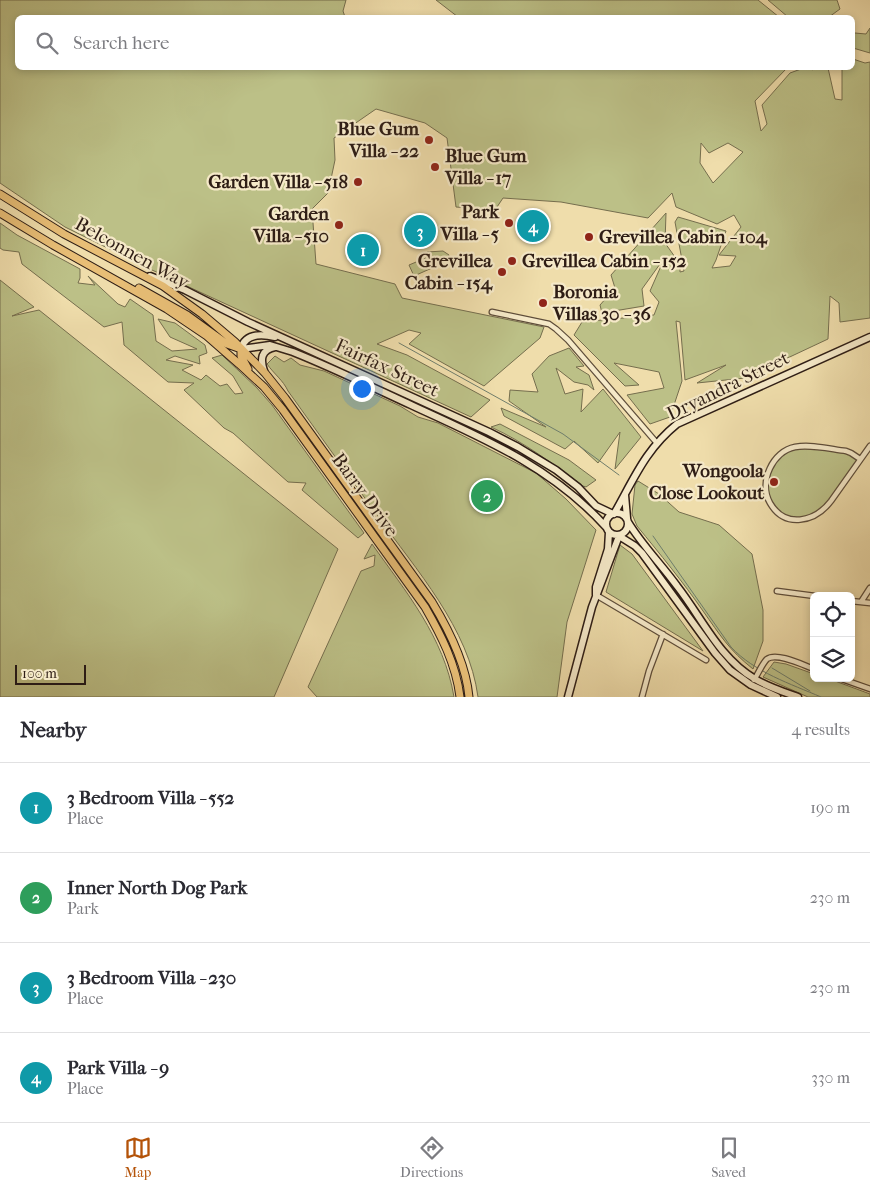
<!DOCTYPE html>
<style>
:root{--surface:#fff;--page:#f2f2f3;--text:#2b2b33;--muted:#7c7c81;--line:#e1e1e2;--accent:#b45309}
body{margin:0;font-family:"IM FELL French Canon",serif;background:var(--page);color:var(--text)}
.controls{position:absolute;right:15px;bottom:15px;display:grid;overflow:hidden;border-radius:8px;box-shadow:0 2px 8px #0003}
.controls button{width:45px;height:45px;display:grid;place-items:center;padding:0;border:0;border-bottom:1px solid var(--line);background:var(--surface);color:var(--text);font:25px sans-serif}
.scale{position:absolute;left:15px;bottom:12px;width:71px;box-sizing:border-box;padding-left:5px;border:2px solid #2e1d15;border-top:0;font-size:14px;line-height:18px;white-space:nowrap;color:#2e1d15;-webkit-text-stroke:4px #f5e9c8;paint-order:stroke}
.you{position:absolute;left:361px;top:388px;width:18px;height:18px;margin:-12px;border:4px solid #fff;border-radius:50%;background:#1a73e8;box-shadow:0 0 0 8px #1a73e833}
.badge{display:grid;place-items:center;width:32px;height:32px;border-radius:50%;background:var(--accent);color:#fff;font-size:16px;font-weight:700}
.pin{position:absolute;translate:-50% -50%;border:2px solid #fff;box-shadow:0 1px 5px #0006}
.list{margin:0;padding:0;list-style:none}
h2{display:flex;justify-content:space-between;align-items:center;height:65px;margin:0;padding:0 20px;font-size:21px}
h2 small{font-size:16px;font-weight:400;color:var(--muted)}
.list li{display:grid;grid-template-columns:32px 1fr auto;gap:15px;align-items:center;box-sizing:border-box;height:90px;padding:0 20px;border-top:1px solid var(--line)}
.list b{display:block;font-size:19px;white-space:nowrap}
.list p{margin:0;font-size:16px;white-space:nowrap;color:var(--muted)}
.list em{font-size:16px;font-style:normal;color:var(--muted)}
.icon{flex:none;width:28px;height:28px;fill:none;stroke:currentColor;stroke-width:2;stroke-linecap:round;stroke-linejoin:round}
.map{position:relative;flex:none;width:870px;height:697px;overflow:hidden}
.search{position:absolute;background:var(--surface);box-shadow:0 2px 8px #0003;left:15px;right:15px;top:15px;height:55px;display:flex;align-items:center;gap:12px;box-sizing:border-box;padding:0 18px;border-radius:8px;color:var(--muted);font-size:19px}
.sheet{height:425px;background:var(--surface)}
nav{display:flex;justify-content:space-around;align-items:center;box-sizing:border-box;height:70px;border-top:1px solid var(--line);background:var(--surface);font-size:14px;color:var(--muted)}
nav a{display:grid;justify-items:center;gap:2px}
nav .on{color:var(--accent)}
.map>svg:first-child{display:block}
.green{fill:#bcc087;stroke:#756e4e;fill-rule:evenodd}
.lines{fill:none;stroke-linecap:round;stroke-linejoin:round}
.stream{stroke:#6f7d6b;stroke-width:1}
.street-casing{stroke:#5e4d3a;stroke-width:7}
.secondary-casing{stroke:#2e1d15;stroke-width:9}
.primary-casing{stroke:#2e1d15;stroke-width:9}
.street{stroke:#f5e9c8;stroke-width:4.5}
.secondary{stroke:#f5e9c8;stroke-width:6}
.primary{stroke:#e8be76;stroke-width:7}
.poi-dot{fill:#8f2418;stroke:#f5e9c8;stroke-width:2}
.labels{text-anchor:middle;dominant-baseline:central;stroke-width:4.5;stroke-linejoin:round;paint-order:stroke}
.poi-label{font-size:19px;font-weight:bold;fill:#2e1d15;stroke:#f5e9c8;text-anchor:end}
.street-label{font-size:19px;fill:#2e1d15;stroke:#f5e9c8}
</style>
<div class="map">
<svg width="870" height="697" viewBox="0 0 870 697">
<rect width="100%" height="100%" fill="#efddab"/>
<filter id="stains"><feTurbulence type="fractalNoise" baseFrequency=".004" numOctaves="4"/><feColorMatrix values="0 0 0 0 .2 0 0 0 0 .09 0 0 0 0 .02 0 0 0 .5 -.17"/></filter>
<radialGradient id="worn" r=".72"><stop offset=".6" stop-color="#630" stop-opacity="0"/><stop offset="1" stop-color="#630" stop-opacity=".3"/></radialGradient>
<!-- green -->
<path class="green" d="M0 0H346L343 11 345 17 18 18V68H787L755 101 761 131 767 124 762 105 790 73 801 69V68H812V70L815 68H828L835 99 842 100V68H852L853 59 865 63 870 62V318L840 322 839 303 830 296 828 339 745 378 697 383 726 365 685 380 680 322 676 321 682 381 670 417 650 424 627 395 664 388 659 372 614 363 639 385 625 386 574 335 582 322 654 315 659 302 650 291 665 257 642 289 644 306 602 313 600 305 615 288 611 275 666 213 665 243 680 264V272L684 271 675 222 678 217 726 231 716 260 712 268 730 266 736 256 719 255 741 227 734 215 717 224 676 207 672 193 648 218 561 202 503 198 495 210 456 207 447 138 425 123 376 109 334 138 335 160 328 193 312 209 316 264 395 284 402 298 544 327 540 338 484 386 409 344 421 333 409 330 377 344 407 355 490 400 471 417 152 270 65 227 0 183ZM701 143 709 153 728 143 743 152 713 183 700 163Z
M436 0H758L779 17H458Z
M768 0H837L840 9 829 17H788Z
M870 28V53L853 48V35L855 33 866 34Z
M0 223 17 235 80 269V278L78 283 95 285 88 276 118 304 125 307 130 299 153 315 156 341 172 351 197 349 170 337 158 319 175 323 205 345 207 353 199 356 200 364 175 356 166 360 193 365 182 370 201 380 206 375 220 386 227 384 235 394 243 393 233 376 212 358 222 355 257 388 272 405 364 533 358 538 302 490 306 483 288 482 233 433 224 428 184 390 194 383 168 382 124 345 122 322 104 327 22 264 19 252 3 250 0 248Z
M443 251 449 255 447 260 441 265 435 262 427 252Z
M428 257 432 268 414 276 409 265Z
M0 280 34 307 12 316 39 310 338 549 274 697H0Z
M569 348 584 366 576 367 589 375 594 390 588 385 574 382 556 368 565 394 583 389 581 412 603 389 641 437 615 469 620 432 598 463 574 441 565 449 504 416 501 408 546 427 509 401 510 390 538 392 532 374 549 356Z
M275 356 284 362 291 358 300 365 324 371 400 406 418 417 438 423 536 473 566 499 596 530 567 622 557 697H478C469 628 416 570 377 515 347 474 318 432 288 391 283 380 274 374 267 364Z
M500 424 569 460 596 480 586 487 583 486C553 464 524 442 491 427Z
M795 447 846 451 860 459 824 509 801 520 781 514 767 495 766 486 774 461Z
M638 481 659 494 679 512 719 525 752 554 763 610V641L753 669C729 650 720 635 703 611 683 582 660 554 637 526L632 514 635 485Z
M372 544C406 592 444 637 454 697H317L308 687 361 571 374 566 375 555 364 559Z
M620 545 632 554 703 651 606 592Z
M774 662 786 664 814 674V678H827L870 694V697H808L763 677Z"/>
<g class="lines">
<!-- stream -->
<path class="stream" d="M399 343 563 434 619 475
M653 536 731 647C754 672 791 684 821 697
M772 668 810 691"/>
<defs>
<path id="street" d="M492 312 549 324 556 329 568 340 656 442
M860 459 851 453 846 451C830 449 811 444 795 447 773 451 758 482 770 503 785 529 815 522 831 501L870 446
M777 591 815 596
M596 595 706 660
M851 601 870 603
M861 602 870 588
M839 678 870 689
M754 680C758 674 762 664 767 659 777 652 803 665 814 669
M642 697 649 671 663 634"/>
<path id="secondary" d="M150 276 185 290 248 322 489 432 518 447 556 470 578 487 596 506 613 514
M275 337C262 334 245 333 241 349L270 345 293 352C333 368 372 387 411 405 483 438 552 467 606 527
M264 371C260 359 261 350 275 347
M625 495 627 518
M606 524a11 11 0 1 1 22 0a11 11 0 1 1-22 0Z
M614 514C634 479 645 450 677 424L870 337
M628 522C642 545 661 564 677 586 702 618 719 658 755 679 768 687 784 692 798 697
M619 536 635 546 642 553 715 653 730 670 751 685 777 697
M596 595V587L608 549 609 532
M568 697 592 607 619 536"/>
<path id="primary" d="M0 194 64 234 163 286 202 314 235 342 265 373 285 398 432 602C449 630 466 663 469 697
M0 213 53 245 167 309 207 336 239 364 264 387 283 410 425 607C441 635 456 664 460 697
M139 288 187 315 227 344 241 349
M241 349V356L248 369"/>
</defs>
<!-- street casing -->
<use href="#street" class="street-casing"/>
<!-- secondary casing -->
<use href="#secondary" class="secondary-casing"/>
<!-- primary casing -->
<use href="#primary" class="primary-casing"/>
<!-- street -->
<use href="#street" class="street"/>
<!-- secondary -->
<use href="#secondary" class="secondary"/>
<!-- primary -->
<use href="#primary" class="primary"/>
</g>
<!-- markers -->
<g class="poi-dot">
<circle cx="429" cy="140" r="5"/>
<circle cx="435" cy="167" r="5"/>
<circle cx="358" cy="182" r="5"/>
<circle cx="509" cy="223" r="5"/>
<circle cx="339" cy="225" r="5"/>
<circle cx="589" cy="237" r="5"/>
<circle cx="512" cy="261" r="5"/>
<circle cx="502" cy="272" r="5"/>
<circle cx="543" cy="303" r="5"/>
<circle cx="774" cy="482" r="5"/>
</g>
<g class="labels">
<!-- poi labels -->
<g class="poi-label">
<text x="419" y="129">Blue Gum<tspan x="419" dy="22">Villa - 22</tspan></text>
<text x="445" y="156" text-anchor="start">Blue Gum<tspan x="445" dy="22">Villa - 17</tspan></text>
<text x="348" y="182">Garden Villa - 518</text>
<text x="499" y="212">Park<tspan x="499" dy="22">Villa - 5</tspan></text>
<text x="329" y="214">Garden<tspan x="329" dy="22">Villa - 510</tspan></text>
<text x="599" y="237" text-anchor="start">Grevillea Cabin - 104</text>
<text x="492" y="261">Grevillea<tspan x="492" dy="22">Cabin - 154</tspan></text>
<text x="522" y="261" text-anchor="start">Grevillea Cabin - 152</text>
<text x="553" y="292" text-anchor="start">Boronia<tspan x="553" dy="22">Villas 30 - 36</tspan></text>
<text x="764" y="471">Wongoola<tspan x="764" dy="22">Close Lookout</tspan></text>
</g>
<!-- street labels -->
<g class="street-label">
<text transform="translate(132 253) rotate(29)">Belconnen Way</text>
<text transform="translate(387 368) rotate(25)">Fairfax Street</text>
<text transform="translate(728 386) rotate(-26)">Dryandra Street</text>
<text transform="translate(365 495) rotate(54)">Barry Drive</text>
</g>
</g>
<rect width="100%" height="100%" filter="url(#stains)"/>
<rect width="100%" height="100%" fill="url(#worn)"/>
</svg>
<div class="controls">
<button><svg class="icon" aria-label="locate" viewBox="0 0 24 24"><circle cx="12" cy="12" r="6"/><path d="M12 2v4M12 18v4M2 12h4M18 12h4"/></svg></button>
<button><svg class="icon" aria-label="layers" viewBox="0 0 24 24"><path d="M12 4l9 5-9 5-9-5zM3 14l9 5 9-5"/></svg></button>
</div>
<div class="scale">100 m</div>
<div class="you"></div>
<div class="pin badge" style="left:363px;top:250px;background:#0f9aa8">1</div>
<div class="pin badge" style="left:487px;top:496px;background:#2e9e5b">2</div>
<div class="pin badge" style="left:420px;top:231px;background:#0f9aa8">3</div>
<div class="pin badge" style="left:533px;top:226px;background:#0f9aa8">4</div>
<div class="search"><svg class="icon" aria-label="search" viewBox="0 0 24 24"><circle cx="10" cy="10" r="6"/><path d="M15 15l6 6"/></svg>Search here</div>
</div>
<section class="sheet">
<h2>Nearby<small>4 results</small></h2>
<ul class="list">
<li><span class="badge" style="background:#0f9aa8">1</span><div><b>3 Bedroom Villa - 552</b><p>Place</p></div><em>190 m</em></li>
<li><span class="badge" style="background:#2e9e5b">2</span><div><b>Inner North Dog Park</b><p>Park</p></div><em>230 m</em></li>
<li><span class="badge" style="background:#0f9aa8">3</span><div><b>3 Bedroom Villa - 230</b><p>Place</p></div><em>230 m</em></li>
<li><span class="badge" style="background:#0f9aa8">4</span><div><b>Park Villa - 9</b><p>Place</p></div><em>330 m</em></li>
</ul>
</section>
<nav>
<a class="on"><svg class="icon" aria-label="map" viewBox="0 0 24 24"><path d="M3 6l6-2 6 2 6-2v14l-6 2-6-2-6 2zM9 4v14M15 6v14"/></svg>Map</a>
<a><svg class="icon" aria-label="directions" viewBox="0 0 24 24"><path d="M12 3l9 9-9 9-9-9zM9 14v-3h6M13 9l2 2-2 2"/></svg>Directions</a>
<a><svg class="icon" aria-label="saved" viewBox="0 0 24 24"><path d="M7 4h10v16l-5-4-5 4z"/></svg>Saved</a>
</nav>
